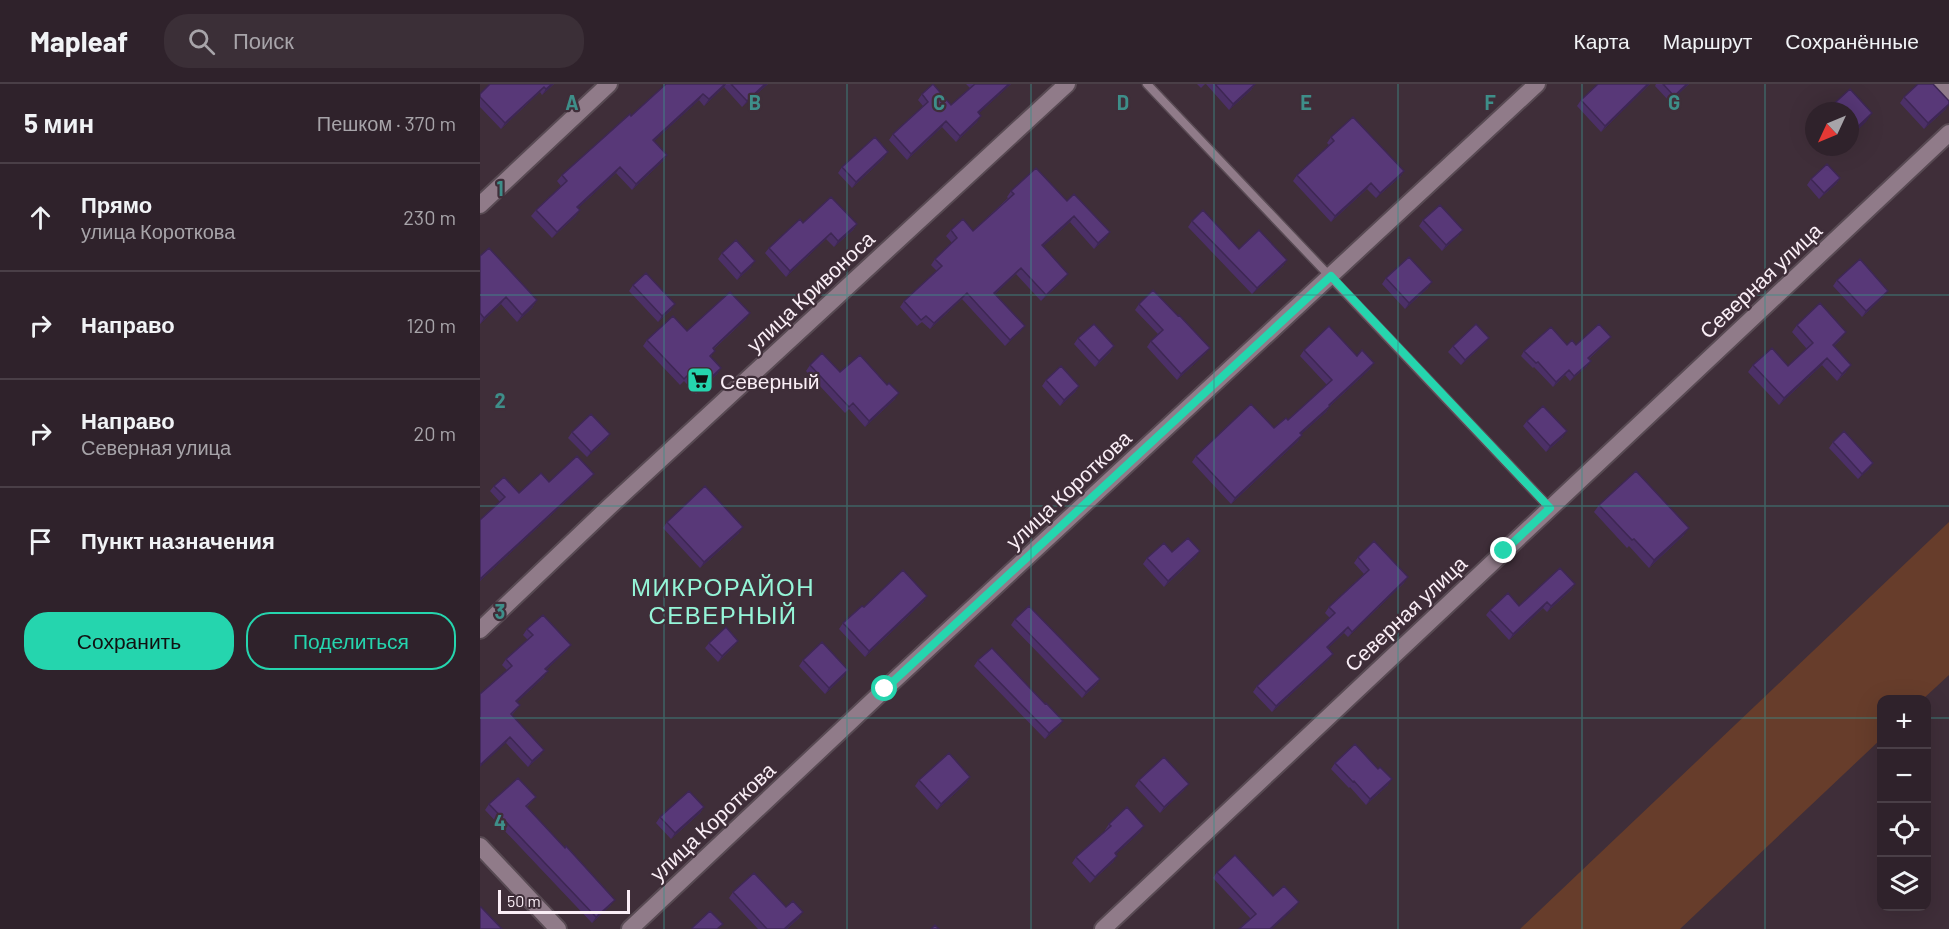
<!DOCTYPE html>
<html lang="ru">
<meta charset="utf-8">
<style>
:root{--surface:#2f222b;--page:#3b2f37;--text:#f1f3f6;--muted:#a7a4a9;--line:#4a3f47;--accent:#25d5ae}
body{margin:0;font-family:Barlow,sans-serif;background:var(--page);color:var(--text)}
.controls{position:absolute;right:18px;bottom:18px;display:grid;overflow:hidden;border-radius:12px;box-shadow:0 6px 24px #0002}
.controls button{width:54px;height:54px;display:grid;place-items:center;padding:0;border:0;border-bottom:2px solid var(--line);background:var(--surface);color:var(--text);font:30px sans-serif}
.compass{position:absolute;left:1325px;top:18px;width:54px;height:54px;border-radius:50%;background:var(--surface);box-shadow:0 6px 24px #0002;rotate:226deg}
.scale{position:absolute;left:18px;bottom:15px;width:132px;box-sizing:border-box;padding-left:6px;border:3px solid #faeef6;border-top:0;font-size:16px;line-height:21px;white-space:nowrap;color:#faeef6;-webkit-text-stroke:4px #3f2e39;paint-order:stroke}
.stop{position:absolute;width:18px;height:18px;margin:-14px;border:4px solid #25d5ae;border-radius:50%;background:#fff}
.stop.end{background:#25d5ae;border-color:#fff;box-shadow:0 2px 6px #0008}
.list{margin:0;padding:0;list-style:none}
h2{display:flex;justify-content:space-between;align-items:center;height:78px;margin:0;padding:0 24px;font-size:26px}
h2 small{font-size:20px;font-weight:400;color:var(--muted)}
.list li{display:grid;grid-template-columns:39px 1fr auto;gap:18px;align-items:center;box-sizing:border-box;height:108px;padding:0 24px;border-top:2px solid var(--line)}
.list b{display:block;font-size:22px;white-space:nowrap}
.list p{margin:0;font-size:20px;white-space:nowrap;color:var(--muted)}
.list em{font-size:20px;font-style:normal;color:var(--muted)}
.actions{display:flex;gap:12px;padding:18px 24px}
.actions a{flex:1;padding:14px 0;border:2px solid var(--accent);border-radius:24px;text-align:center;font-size:21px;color:var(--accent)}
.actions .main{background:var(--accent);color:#111}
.icon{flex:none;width:33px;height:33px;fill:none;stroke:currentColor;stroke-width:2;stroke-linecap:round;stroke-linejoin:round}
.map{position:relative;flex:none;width:1469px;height:845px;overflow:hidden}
header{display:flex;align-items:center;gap:36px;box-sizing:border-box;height:84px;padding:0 30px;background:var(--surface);border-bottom:2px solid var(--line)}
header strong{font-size:28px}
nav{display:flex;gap:33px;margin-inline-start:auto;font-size:21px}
.search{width:420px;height:54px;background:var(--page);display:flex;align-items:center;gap:15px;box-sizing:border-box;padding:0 21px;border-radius:24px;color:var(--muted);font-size:22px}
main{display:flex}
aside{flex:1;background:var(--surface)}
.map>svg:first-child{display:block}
.green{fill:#673d2b}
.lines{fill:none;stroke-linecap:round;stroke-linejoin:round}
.service-casing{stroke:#584a53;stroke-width:11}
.minor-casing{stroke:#584a53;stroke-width:20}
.service{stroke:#907b89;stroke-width:8}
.minor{stroke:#907b89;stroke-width:16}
.wall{fill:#4c3067}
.shaded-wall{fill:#3e2754}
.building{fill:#583878;stroke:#3e2754;stroke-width:1.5}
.route{stroke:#25d5ae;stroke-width:8}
.grid{fill:none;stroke:#3e8e89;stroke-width:1.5;stroke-opacity:0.55}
.labels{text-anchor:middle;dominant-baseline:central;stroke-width:4.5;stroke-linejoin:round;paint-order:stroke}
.street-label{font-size:21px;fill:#faeef6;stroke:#3f2e39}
.poi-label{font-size:21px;fill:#faeef6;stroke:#3f2e39;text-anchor:start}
.quarter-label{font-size:24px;letter-spacing:1.5px;fill:#95f5d8;stroke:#3f2e39}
.grid-label{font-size:20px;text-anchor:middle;font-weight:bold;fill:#3e8e89;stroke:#3f2e39;stroke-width:4.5;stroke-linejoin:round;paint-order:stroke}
</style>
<header>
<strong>Mapleaf</strong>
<div class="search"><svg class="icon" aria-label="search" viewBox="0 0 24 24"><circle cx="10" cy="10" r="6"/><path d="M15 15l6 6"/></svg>Поиск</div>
<nav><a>Карта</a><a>Маршрут</a><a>Сохранённые</a></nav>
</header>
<main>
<aside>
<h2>5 мин<small>Пешком · 370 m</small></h2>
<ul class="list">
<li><svg class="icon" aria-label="ahead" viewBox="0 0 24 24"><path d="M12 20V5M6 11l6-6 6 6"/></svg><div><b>Прямо</b><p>улица Короткова</p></div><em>230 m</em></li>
<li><svg class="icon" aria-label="right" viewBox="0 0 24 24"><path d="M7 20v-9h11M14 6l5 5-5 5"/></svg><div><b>Направо</b></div><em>120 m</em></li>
<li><svg class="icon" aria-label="right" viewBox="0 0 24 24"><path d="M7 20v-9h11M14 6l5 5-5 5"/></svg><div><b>Направо</b><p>Северная улица</p></div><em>20 m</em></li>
<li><svg class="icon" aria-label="arrive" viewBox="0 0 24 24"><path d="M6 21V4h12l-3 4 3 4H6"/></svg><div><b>Пункт назначения</b></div></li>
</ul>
<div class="actions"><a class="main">Сохранить</a><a>Поделиться</a></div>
</aside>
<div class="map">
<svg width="1469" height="845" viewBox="0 0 1469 845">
<rect width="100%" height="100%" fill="#3f2e39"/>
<!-- green -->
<path class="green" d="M1469 438V591L1443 615 1402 616 1401 655 1200 845H1040Z"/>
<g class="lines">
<defs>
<path id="service" d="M667 0 1070 424"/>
<path id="minor" d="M1461 0 1469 9
M0 121 129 0
M0 546 129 423 587 0
M0 762 78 845
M150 845 405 605 1057 0
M623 845 1469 49"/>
</defs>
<!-- service casing -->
<use href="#service" class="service-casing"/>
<!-- minor casing -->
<use href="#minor" class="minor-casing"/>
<!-- service -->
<use href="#service" class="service"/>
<!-- minor -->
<use href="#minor" class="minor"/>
</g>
<!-- wall -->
<path class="wall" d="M10 0H74L62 11 60 8 21 45 0 23V10Z
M186 0H288L262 23 244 3 224 22 219 16 174 57 187 71 183 77 152 106 136 89 98 124 96 132 72 154 51 132 56 126 81 102 77 97 82 91 151 32Z
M486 0H531L499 29 497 38 476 58 462 43 427 76 409 56 413 50 443 22 438 16 442 10 471 21 490 4Z
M717 0H725L721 4Z
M726 0H775L771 6 749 26Z
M1118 0H1170L1121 48 1097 22 1101 16Z
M1176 0H1209L1190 18 1175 2Z
M1424 13 1466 25 1444 45 1420 19Z
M1334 38V55L1327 48Z
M851 53 924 87 920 93 896 114 887 105 851 138 813 97 817 91 849 61 847 59Z
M1341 63H1359L1349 72Z
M404 74 372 104 358 89 362 83Z
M1360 94 1356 100 1339 115 1327 101 1331 95Z
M531 107 587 117 626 154 614 165 590 138 563 162 584 196 561 217 536 190 515 210 540 248 525 262 482 215 450 245 442 238 437 242 420 223 424 217 457 187 451 181 455 175 472 159 466 152 471 146 493 147 528 114 527 113Z
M943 136 979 151 962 167 939 142Z
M712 137 759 165 807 176 803 182 772 210 708 143Z
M323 139 377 140 373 146 354 163 346 155 306 193 285 169 289 164Z
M242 169 271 183 257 196 238 175Z
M0 172 57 216 52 224 37 238 21 220 0 240Z
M906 194 948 204 925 225 902 200Z
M1357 196 1404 212 1382 233 1353 202Z
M153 201 191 226 178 238 149 207Z
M659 220 698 232 726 269 697 296 667 263 671 257 678 250 655 226Z
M266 235 234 265 231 273 241 284 237 290 216 310 204 297 200 301 163 262 167 256 207 247Z
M1317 241 1361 255 1354 262 1366 288 1357 297 1342 281 1299 321 1268 288 1273 281 1308 282 1327 265 1312 248Z
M1131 253 1127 258 1109 275 1107 282 1090 297 1085 291 1073 303 1054 283 1053 284 1041 272 1044 267 1096 261Z
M598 254 634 262 630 268 615 283 594 260Z
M1009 254 1005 259 981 281 968 268 973 262Z
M824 266 890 285 850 322 846 328 821 350 818 357 751 420 712 378 716 372 794 344 808 336 847 301 820 272Z
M330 281 360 288 415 315 385 343 369 325 365 329 326 287Z
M566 296 599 302 595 308 580 322 562 302Z
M1047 337 1083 353 1066 368 1043 342Z
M92 348 130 350 126 356 107 373 88 354Z
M1353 358 1389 385 1378 395 1349 364Z
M114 390 110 395 0 497V436L20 418 10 407 14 402 39 409 69 398Z
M1119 421 1204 451 1169 484 1149 462 1147 464 1114 428Z
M187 438 259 449 220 484 183 444Z
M692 468 716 473 684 503 663 480 667 474Z
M878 473 924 499 868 553 864 549 848 564 849 575 792 628 773 608 777 602 850 534 845 529 849 523 884 490 874 479Z
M1095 500 1091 506 1067 528 1063 524 1029 556 1006 531 1010 526 1039 522Z
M447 512 443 518 385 573 359 545 363 539 384 523Z
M535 535 620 595 616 601 602 614 531 541Z
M47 545 91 561 86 567 66 586 64 593 37 618 40 621 32 631 60 672 48 683 26 659 27 586 22 581 26 575 48 556 43 551Z
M258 557 254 562 238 578 225 564 229 559Z
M323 576 364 592 345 610 319 582Z
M498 576 583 637 579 642 565 655 494 582Z
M855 679 908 701 886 721 870 703 869 704 851 685Z
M490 693 486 699 457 726 435 702 439 696Z
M659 696 704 706 680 729 655 702Z
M56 713 47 723 131 821 112 839 5 726 9 720Z
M224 723 220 729 191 755 176 739 180 733Z
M629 740 660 748 636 770 633 778 610 799 592 779 596 773 626 746H625Z
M737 788 793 812 815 824 771 835 733 794Z
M253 808 306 823 319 834 307 845H278L249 814Z"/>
<!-- shaded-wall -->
<path class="shaded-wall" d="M72 0H74L62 11 66 5Z
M245 0H246L244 3 224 22 229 15Z
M285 0H288L262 23 267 17Z
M529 0H531L494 34 498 28Z
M775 0 771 6 749 26 753 20Z
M1168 0H1170L1121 48 1125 42Z
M1207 0H1209L1190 18 1194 12Z
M64 3 60 8 21 45 25 39Z
M223 10 219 16 169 62 173 56Z
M1469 20 1466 25 1444 45 1448 39Z
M1392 29 1386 38 1370 53V50Z
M501 32 497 38 476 58 480 52Z
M466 37 462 43 427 76 431 70Z
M1356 63H1359L1349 72Z
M408 68 404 74 372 104 376 98Z
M187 71 183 77 152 106 156 100Z
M140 83 136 89 93 129 97 123Z
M924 87 920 93 896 114 900 109Z
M1360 94 1356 100 1339 115 1344 109Z
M891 99 887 105 851 138 855 132Z
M100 126 96 132 72 154 77 148Z
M594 132 590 138 558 167 562 161Z
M377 140 373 146 354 163 358 157Z
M983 146 979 151 962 167 966 161Z
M630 148 626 154 614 165 618 159Z
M351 149 346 155 306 193 310 187Z
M807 176 803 182 772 210 777 204Z
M275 177 271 183 257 196 261 190Z
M541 184 536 190 510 215 514 209Z
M588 190 584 196 561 217 566 211Z
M952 198 948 204 925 225 929 219Z
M1408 207 1404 212 1382 233 1386 227Z
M487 209 482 215 450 245 454 239Z
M26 213 21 220 0 240 4 234Z
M57 216 52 224 37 238 42 231Z
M195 220 191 226 178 238 182 232Z
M270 229 266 235 228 270 233 264Z
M545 242 540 248 525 262 530 256Z
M1366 248 1361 255 1348 268 1353 261Z
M1131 253 1127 258 1104 279 1108 274Z
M1009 254 1005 259 981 281 985 276Z
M634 262 630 268 615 283 619 277Z
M730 264 726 269 697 296 701 290Z
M1347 274 1342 281 1299 321 1304 314Z
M1111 277 1107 282 1090 297 1094 292Z
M894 279 890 285 850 322 846 328 816 355 820 349 849 321Z
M1371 281 1366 288 1357 297 1362 290Z
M241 284 237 290 216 310 220 304Z
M1089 286 1085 291 1073 303 1076 298Z
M599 302 595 308 580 322 584 316Z
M419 309 415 315 385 343 389 337Z
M1087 347 1083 353 1066 368 1070 362Z
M130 350 126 356 107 373 111 368Z
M822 351 818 357 751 420 755 414Z
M1393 379 1389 385 1378 395 1382 390Z
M114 390 110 395 0 497V495Z
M263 443 259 449 220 484 224 478Z
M1209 444 1204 451 1169 484 1174 476Z
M720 467 716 473 684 503 688 497Z
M928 493 924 499 868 553 872 548Z
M1095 500 1091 506 1067 528 1071 522Z
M447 512 443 518 385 573 389 567Z
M1067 518 1063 524 1029 556 1033 550Z
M868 543 864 549 843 569 847 563Z
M258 557 254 562 238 578 242 572Z
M91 561 86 567 61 591 65 585Z
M853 570 849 575 792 628 796 622Z
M368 586 364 592 345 610 349 604Z
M68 587 64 593 32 623 36 617Z
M620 595 616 601 602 614 606 608Z
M583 637 579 642 565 655 569 649Z
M30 653 26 659 0 683V681Z
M64 666 60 672 48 683 52 677Z
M490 693 486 699 457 726 461 720Z
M912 695 908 701 886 721 890 715Z
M709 700 704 706 680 729 684 723Z
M224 723 220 729 191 755 195 749Z
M664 742 660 748 631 775 635 769Z
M637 772 633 778 610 799 615 793Z
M135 816 131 821 112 839 116 833Z
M819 818 815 824 792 845H790Z
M323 828 319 834 307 845H304Z"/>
<!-- building -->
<path class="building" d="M10 0H72L66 5 64 3 25 39 0 13V10Z
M186 0H245L229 15 223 10 173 56 187 71 156 100 140 83 97 123 100 126 77 148 56 126 87 97 82 91 150 30 151 32Z
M251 0H285L267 17Z
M453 0 471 21 495 0H529L498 28 501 32 480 52 466 37 431 70 413 50 448 18 442 10Z
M735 0H775L753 20Z
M1118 0H1168L1125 42 1101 16Z
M1183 0H1207L1194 12Z
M1438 0H1453L1469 17V20L1448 39 1424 13Z
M1370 5 1392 29 1370 50V27H1346Z
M873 33 924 87 900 109 891 99 855 132 817 91 854 57 851 53Z
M395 53 408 68 376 98 362 83Z
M1347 80 1360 94 1344 109 1331 95Z
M556 84 587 117 594 110 630 148 618 159 594 132 562 161 588 190 566 211 541 184 514 209 545 242 530 256 487 209 454 239 446 232 441 236 424 217 462 182 455 175 477 154 471 146 483 135 493 147 534 110 531 107Z
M351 113 377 140 358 157 351 149 310 187 289 164 320 135 323 139Z
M960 121 983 146 966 161 943 136Z
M723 126 759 165 779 146 807 176 777 204 712 137Z
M256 156 275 177 261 190 242 169Z
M9 164 57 216 42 231 26 213 4 234 0 229V172Z
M929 173 952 198 929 219 906 194Z
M1380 175 1408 207 1386 227 1357 196Z
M166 189 195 220 182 232 153 201Z
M673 206 698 232 699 231 730 264 701 290 671 257 683 246 659 220Z
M250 208 270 229 233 264 235 267 230 272 241 284 220 304 208 291 204 295 167 256 193 232 207 247Z
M1340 219 1366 248 1353 261 1371 281 1362 290 1347 274 1304 314 1273 281 1292 264 1308 282 1333 259 1317 241Z
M614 240 634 262 619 277 598 254Z
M996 240 1009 254 985 276 973 262Z
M1119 240 1131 253 1108 274 1111 277 1094 292 1089 286 1076 298 1058 278 1056 279 1044 267 1071 243 1087 261 1092 256 1096 261Z
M849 242 877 272 882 266 894 279 849 321 850 322 820 349 822 351 755 414 716 372 771 320 794 344 806 334 808 336 852 296 824 266Z
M342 269 360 288 380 271 407 301 409 299 419 309 389 337 373 319 369 323 330 281Z
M581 282 599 302 584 316 566 296Z
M1063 322 1087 347 1070 362 1047 337Z
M111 330 130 350 111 368 92 348Z
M1364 347 1393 379 1382 390 1353 358Z
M97 372 114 390 0 495V436L25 413 14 402 24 393 39 409 61 389 69 398Z
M1156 387 1209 444 1174 476 1154 455 1152 456 1119 421Z
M225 402 263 443 224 478 187 438Z
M708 454 720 467 688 497 667 474 684 459 692 468Z
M894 457 928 493 872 548 868 543 847 563 853 570 796 622 777 602 855 529 849 523 889 486 878 473Z
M1080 484 1095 500 1071 522 1067 518 1033 550 1010 526 1028 509 1039 522Z
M423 486 447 512 389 567 363 539 382 522 384 523Z
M549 522 620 595 606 608 535 535Z
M63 531 91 561 65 585 68 587 36 617 40 621 31 630 64 666 52 677 30 653 0 681V610L32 582 26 575 53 551 47 545Z
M246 543 258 557 242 572 229 559Z
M342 558 368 586 349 604 323 576Z
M512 564 565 620 566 619 583 637 569 649 498 576Z
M875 660 898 685 900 683 912 695 890 715 874 697 873 698 855 679Z
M469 669 490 693 461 720 439 696Z
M684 673 709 700 684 723 659 696Z
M38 694 56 713 46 722 85 764 86 762 135 816 116 833 9 720Z
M209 707 224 723 195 749 180 733Z
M647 723 664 742 635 769 637 772 615 793 596 773 631 742 629 740Z
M755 771 793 812 804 802 819 818 790 845H759L776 830 737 788Z
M274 789 306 823 313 817 323 828 304 845H287L253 808Z
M0 823H1L22 845H0Z
M230 827 243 840 237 845H213L212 844Z
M455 841 459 845H451Z"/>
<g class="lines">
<!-- route -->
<path class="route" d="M405 605 851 192 1070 424 1024 467"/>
</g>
<!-- grid -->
<path class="grid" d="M184 0V845M367 0V845M551 0V845M734 0V845M918 0V845M1102 0V845M1285 0V845M0 211H1469M0 422H1469M0 634H1402M1446 634H1469"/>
<!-- icons -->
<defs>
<symbol id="supermarket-square" viewBox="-11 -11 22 22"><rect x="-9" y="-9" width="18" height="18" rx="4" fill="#25d5ae" stroke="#3f2e39"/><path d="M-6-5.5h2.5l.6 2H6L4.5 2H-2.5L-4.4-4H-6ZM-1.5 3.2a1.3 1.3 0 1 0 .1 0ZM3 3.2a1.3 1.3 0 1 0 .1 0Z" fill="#111"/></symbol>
</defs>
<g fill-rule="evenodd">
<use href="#supermarket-square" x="205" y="281" width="30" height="30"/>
</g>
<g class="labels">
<!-- street labels -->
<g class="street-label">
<text transform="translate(1280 196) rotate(-43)">Северная улица</text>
<text transform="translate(330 207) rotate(-43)">улица Кривоноса</text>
<text transform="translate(588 405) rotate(-43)">улица Короткова</text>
<text transform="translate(925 529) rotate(-43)">Северная улица</text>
<text transform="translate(232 737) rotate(-43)">улица Короткова</text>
</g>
<!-- poi labels -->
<g class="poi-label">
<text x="240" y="296">Северный</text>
</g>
<!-- quarter labels -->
<g class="quarter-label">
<text x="243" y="502">МИКРОРАЙОН<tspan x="243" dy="28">СЕВЕРНЫЙ</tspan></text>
</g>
</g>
<g class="grid-label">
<text x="92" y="26">A</text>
<text x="275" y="26">B</text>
<text x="459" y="26">C</text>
<text x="643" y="26">D</text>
<text x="826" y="26">E</text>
<text x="1010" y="26">F</text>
<text x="1194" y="26">G</text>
<text x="20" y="112">1</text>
<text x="20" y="324">2</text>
<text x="20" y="535">3</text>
<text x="20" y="746">4</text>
</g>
</svg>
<div class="controls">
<button>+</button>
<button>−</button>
<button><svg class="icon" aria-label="locate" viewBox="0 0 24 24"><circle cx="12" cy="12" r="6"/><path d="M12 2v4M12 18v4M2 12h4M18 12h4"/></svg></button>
<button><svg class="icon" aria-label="layers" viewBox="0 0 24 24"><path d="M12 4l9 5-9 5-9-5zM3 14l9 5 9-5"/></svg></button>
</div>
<svg class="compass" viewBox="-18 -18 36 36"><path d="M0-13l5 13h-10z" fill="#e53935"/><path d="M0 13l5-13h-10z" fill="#a7a4a9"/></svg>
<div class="scale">50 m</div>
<div class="stop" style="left:405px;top:605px"></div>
<div class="stop end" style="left:1024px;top:467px"></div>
</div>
</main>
